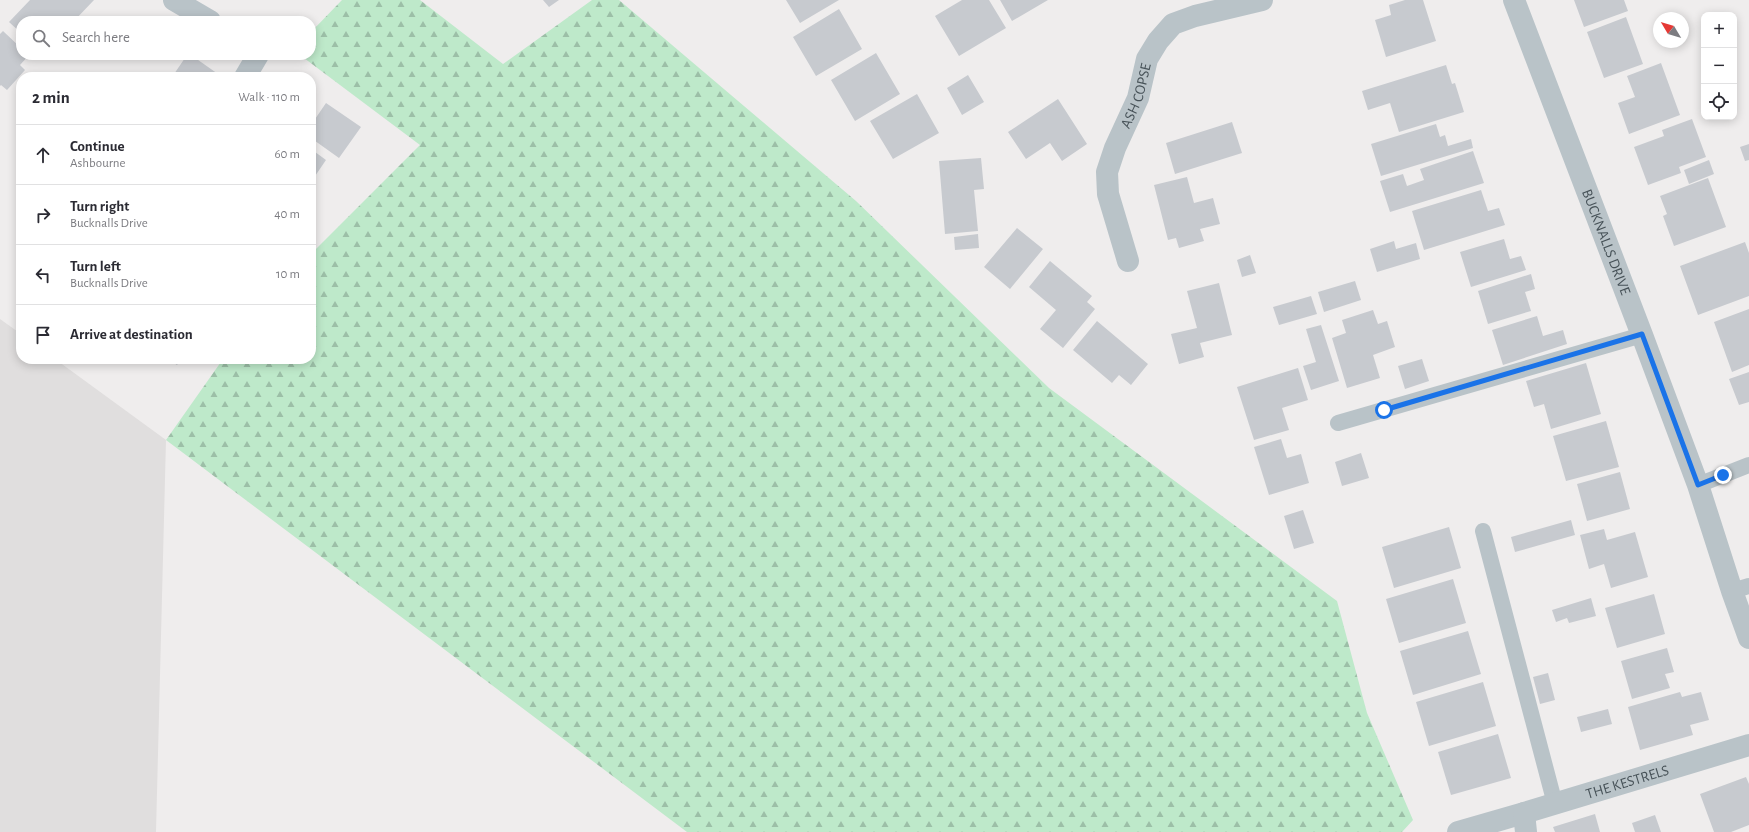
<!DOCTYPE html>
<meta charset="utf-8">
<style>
:root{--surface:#fff;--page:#f7f7f7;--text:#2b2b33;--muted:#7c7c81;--line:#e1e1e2}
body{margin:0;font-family:"Alegreya Sans",sans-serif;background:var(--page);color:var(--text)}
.controls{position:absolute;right:12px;top:12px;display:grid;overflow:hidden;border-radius:8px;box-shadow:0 2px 10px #0003}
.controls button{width:36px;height:36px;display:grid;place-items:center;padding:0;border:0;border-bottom:1px solid var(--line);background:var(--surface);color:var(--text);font:20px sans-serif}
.compass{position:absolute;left:1653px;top:12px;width:36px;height:36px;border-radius:50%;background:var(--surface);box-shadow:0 2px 10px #0003;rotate:308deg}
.stop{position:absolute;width:12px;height:12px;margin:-9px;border:3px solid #1a73e8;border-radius:50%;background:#fff}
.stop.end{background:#1a73e8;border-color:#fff;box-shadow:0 1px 4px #0008}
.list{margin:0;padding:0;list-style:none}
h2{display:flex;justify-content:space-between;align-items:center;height:52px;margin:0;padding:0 16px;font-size:17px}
h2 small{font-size:13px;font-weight:400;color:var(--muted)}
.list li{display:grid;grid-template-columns:26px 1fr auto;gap:12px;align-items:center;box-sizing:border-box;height:60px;padding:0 16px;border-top:1px solid var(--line)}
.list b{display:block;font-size:15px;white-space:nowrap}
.list p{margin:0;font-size:13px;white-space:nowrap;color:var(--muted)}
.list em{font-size:13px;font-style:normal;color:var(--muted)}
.icon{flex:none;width:22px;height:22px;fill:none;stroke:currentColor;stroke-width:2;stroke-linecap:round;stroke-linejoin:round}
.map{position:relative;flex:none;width:1749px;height:832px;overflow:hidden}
.search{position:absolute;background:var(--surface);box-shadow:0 2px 10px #0003;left:16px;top:16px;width:300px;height:44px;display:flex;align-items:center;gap:10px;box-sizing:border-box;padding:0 14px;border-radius:16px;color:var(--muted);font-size:15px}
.panel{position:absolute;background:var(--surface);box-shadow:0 2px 10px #0003;left:16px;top:72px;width:300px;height:292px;border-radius:16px}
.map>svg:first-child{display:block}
.education{fill:#e0dede}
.forest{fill:url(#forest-firs)}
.building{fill:#c7cacf}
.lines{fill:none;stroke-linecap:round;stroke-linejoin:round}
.lane{stroke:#b9c3c8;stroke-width:16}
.street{stroke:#b9c3c8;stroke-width:22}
.route{stroke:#1a73e8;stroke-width:5}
.labels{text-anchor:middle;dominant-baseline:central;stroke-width:4;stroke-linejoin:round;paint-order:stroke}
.street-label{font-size:15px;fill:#475258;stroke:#fff}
</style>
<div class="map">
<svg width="1749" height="832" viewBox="0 0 1749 832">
<defs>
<pattern id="forest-firs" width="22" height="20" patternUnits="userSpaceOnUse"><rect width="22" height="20" fill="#bee9ca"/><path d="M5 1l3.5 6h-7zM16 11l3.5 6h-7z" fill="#9cbfa7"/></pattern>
</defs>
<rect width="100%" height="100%" fill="#efeded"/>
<!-- education -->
<path class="education" d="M0 319 21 334V359H55L166 440 156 832H0Z"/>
<!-- forest -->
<path class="forest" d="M342 0H420L503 64 592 0H619L856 201 1049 388 1337 601 1367 713 1413 820 1402 832H687L166 440 223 359H311V254L420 145 300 55H311V32Z"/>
<!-- building -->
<path class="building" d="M30 0H94L74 21H68L64 17 61 21H21V33L9 22Z
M543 0H559L549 7Z
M786 0H839L800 23Z
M962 0H989L1006 28 959 56 935 16Z
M1000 0H1048L1012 21Z
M1405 0H1423L1436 41 1386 57 1375 20 1391 15 1389 5Z
M1574 0H1624L1628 11 1584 27Z
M839 9 862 49 816 76 793 37Z
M1626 17 1643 64 1604 78 1587 32Z
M3 31 21 48V55H29L20 65 25 70 7 90 1 85 0 86V34Z
M876 53 900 94 855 121 831 80Z
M187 55H191L218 74 216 77H172Z
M1661 63 1680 115 1629 134 1618 103 1635 97 1627 76Z
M1446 65 1452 84 1455 83 1464 112 1399 132 1390 103 1368 110 1362 91Z
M968 75 984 102 962 115 947 88Z
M917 94 939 133 893 159 870 121Z
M1058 99 1087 144 1062 161 1050 143 1026 159 1008 132Z
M326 103 361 127 339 158 311 138V125Z
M1692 119 1706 157 1679 167 1681 173 1648 185 1634 147 1664 136 1662 130Z
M1232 122 1242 153 1175 174 1166 143Z
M1436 124 1440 137 1445 135 1448 146 1471 139 1473 148 1381 176 1371 144Z
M1749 144V160L1745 161 1740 147Z
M311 149 326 160 311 182Z
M1473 151 1484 183 1390 212 1380 181 1403 174 1407 186 1424 180 1420 169Z
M981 158 984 189 974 190 978 231 945 234 939 161Z
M1709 160 1714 174 1689 184 1684 170Z
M1187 177 1194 203 1213 198 1220 224 1200 229 1204 241 1179 248 1176 238 1168 240 1154 185Z
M1708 178 1726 227 1674 246 1663 216 1667 214 1660 196Z
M1481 190 1488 211 1499 208 1505 225 1424 250 1412 211Z
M1017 228 1043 249 1010 289 984 267Z
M978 234 979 248 955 250 954 237Z
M1504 239 1510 259 1521 256 1526 270 1471 287 1460 252Z
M1394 241 1396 249 1416 243 1420 259 1377 272 1370 249Z
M1745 242 1749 253V296L1698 315 1680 266Z
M1250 255 1256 273 1242 277 1237 260Z
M1050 261 1092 296 1087 302 1095 309 1063 348 1040 329 1056 310 1029 287Z
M1531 274 1535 289 1525 292 1531 311 1488 324 1478 291Z
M1355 281 1361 300 1324 312 1318 292Z
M1219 283 1232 335 1200 343 1204 357 1179 364 1171 334 1197 328 1187 291Z
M1311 296 1317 314 1279 325 1273 307Z
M1749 309V365L1732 372 1714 322Z
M1373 310 1378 324 1387 321 1395 347 1373 355 1380 378 1347 388 1332 338 1346 333 1342 320Z
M1537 316 1543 336 1563 330 1567 344 1503 365 1492 330Z
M1097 321 1148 364 1131 385 1119 375 1112 383 1073 350Z
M1321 325 1339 381 1311 390 1303 366 1316 362 1306 329Z
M168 359H181L177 365Z
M1422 359 1429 381 1405 389 1398 366Z
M1586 363 1601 414 1551 429 1544 404 1534 407 1526 381Z
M1298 368 1308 400 1282 408 1289 430 1254 440 1237 387Z
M1749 372V402L1739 405 1729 379Z
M1606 421 1619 467 1566 481 1553 436Z
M1281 439 1287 458 1301 454 1309 483 1269 495 1254 447Z
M1361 453 1369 478 1342 486 1335 462Z
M1620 472 1630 509 1587 521 1577 484Z
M1303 510 1314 543 1294 549 1284 516Z
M1571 520 1575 535 1515 552 1511 537Z
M1449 527 1461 568 1394 588 1382 547Z
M1604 529 1607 540 1635 532 1648 577 1611 588 1604 564 1589 569 1580 535Z
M1453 579 1466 623 1399 643 1386 599Z
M1654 594 1665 634 1617 648 1605 608Z
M1591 598 1596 616 1569 623 1567 618 1556 622 1552 610Z
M1468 631 1481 674 1413 695 1400 651Z
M1667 648 1674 672 1665 674 1670 688 1632 699 1621 661Z
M1548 673 1555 700 1540 704 1533 677Z
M1483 682 1496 726 1429 746 1416 702Z
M1680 692 1682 697 1701 692 1709 720 1690 725 1693 735 1640 750 1628 707Z
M1608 709 1612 724 1581 732 1577 717Z
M1498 734 1511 778 1451 795 1438 752Z
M1746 777 1749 784V825L1731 832H1714L1700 794Z
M1595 814 1600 832H1555L1553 827Z
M1655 815 1661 832H1635L1632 823Z"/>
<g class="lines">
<!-- lane -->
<path class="lane" d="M1338 423 1642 335
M1698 485 1749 465
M1483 531 1555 804
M1732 591 1749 586"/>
<!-- street -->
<g class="street">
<path d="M174 0 210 21"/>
<path id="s1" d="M1514 0 1642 335 1698 485 1732 591 1749 638"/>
<path d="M245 77 258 55"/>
<path id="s2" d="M1128 261 1108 194 1107 172 1115 148 1138 98 1147 59 1158 41 1173 24 1195 16 1262 0"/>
<path d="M1458 832 1524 813"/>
<path id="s3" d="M1526 832 1524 813 1749 745"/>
</g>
</g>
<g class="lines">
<!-- route -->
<path class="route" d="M1384 410 1642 334 1698 485 1723 475"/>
</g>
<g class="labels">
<!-- street labels -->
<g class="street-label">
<text stroke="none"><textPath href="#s2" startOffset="174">ASH COPSE</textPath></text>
<text stroke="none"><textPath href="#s1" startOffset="259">BUCKNALLS DRIVE</textPath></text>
<text stroke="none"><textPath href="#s3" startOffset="127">THE KESTRELS</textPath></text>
</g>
</g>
</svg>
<div class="controls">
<button>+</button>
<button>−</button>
<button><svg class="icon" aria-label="locate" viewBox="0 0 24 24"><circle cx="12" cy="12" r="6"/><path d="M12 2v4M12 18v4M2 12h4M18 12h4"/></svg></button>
</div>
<svg class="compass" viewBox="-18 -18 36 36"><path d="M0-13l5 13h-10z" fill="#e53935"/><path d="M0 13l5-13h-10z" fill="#7c7c81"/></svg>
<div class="stop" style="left:1384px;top:410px"></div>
<div class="stop end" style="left:1723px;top:475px"></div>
<div class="search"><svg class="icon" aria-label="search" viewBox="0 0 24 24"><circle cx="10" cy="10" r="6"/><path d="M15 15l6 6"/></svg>Search here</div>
<section class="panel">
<h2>2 min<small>Walk · 110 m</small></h2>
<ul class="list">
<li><svg class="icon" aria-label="ahead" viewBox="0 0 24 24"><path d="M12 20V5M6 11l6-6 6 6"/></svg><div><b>Continue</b><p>Ashbourne</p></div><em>60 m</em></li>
<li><svg class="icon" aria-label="right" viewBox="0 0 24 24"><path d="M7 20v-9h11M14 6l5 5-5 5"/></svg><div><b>Turn right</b><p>Bucknalls Drive</p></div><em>40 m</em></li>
<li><svg class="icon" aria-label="left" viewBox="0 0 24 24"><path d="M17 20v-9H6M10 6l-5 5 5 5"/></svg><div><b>Turn left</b><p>Bucknalls Drive</p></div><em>10 m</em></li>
<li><svg class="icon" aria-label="arrive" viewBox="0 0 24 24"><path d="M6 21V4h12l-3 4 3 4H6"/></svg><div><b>Arrive at destination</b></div></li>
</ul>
</section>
</div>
